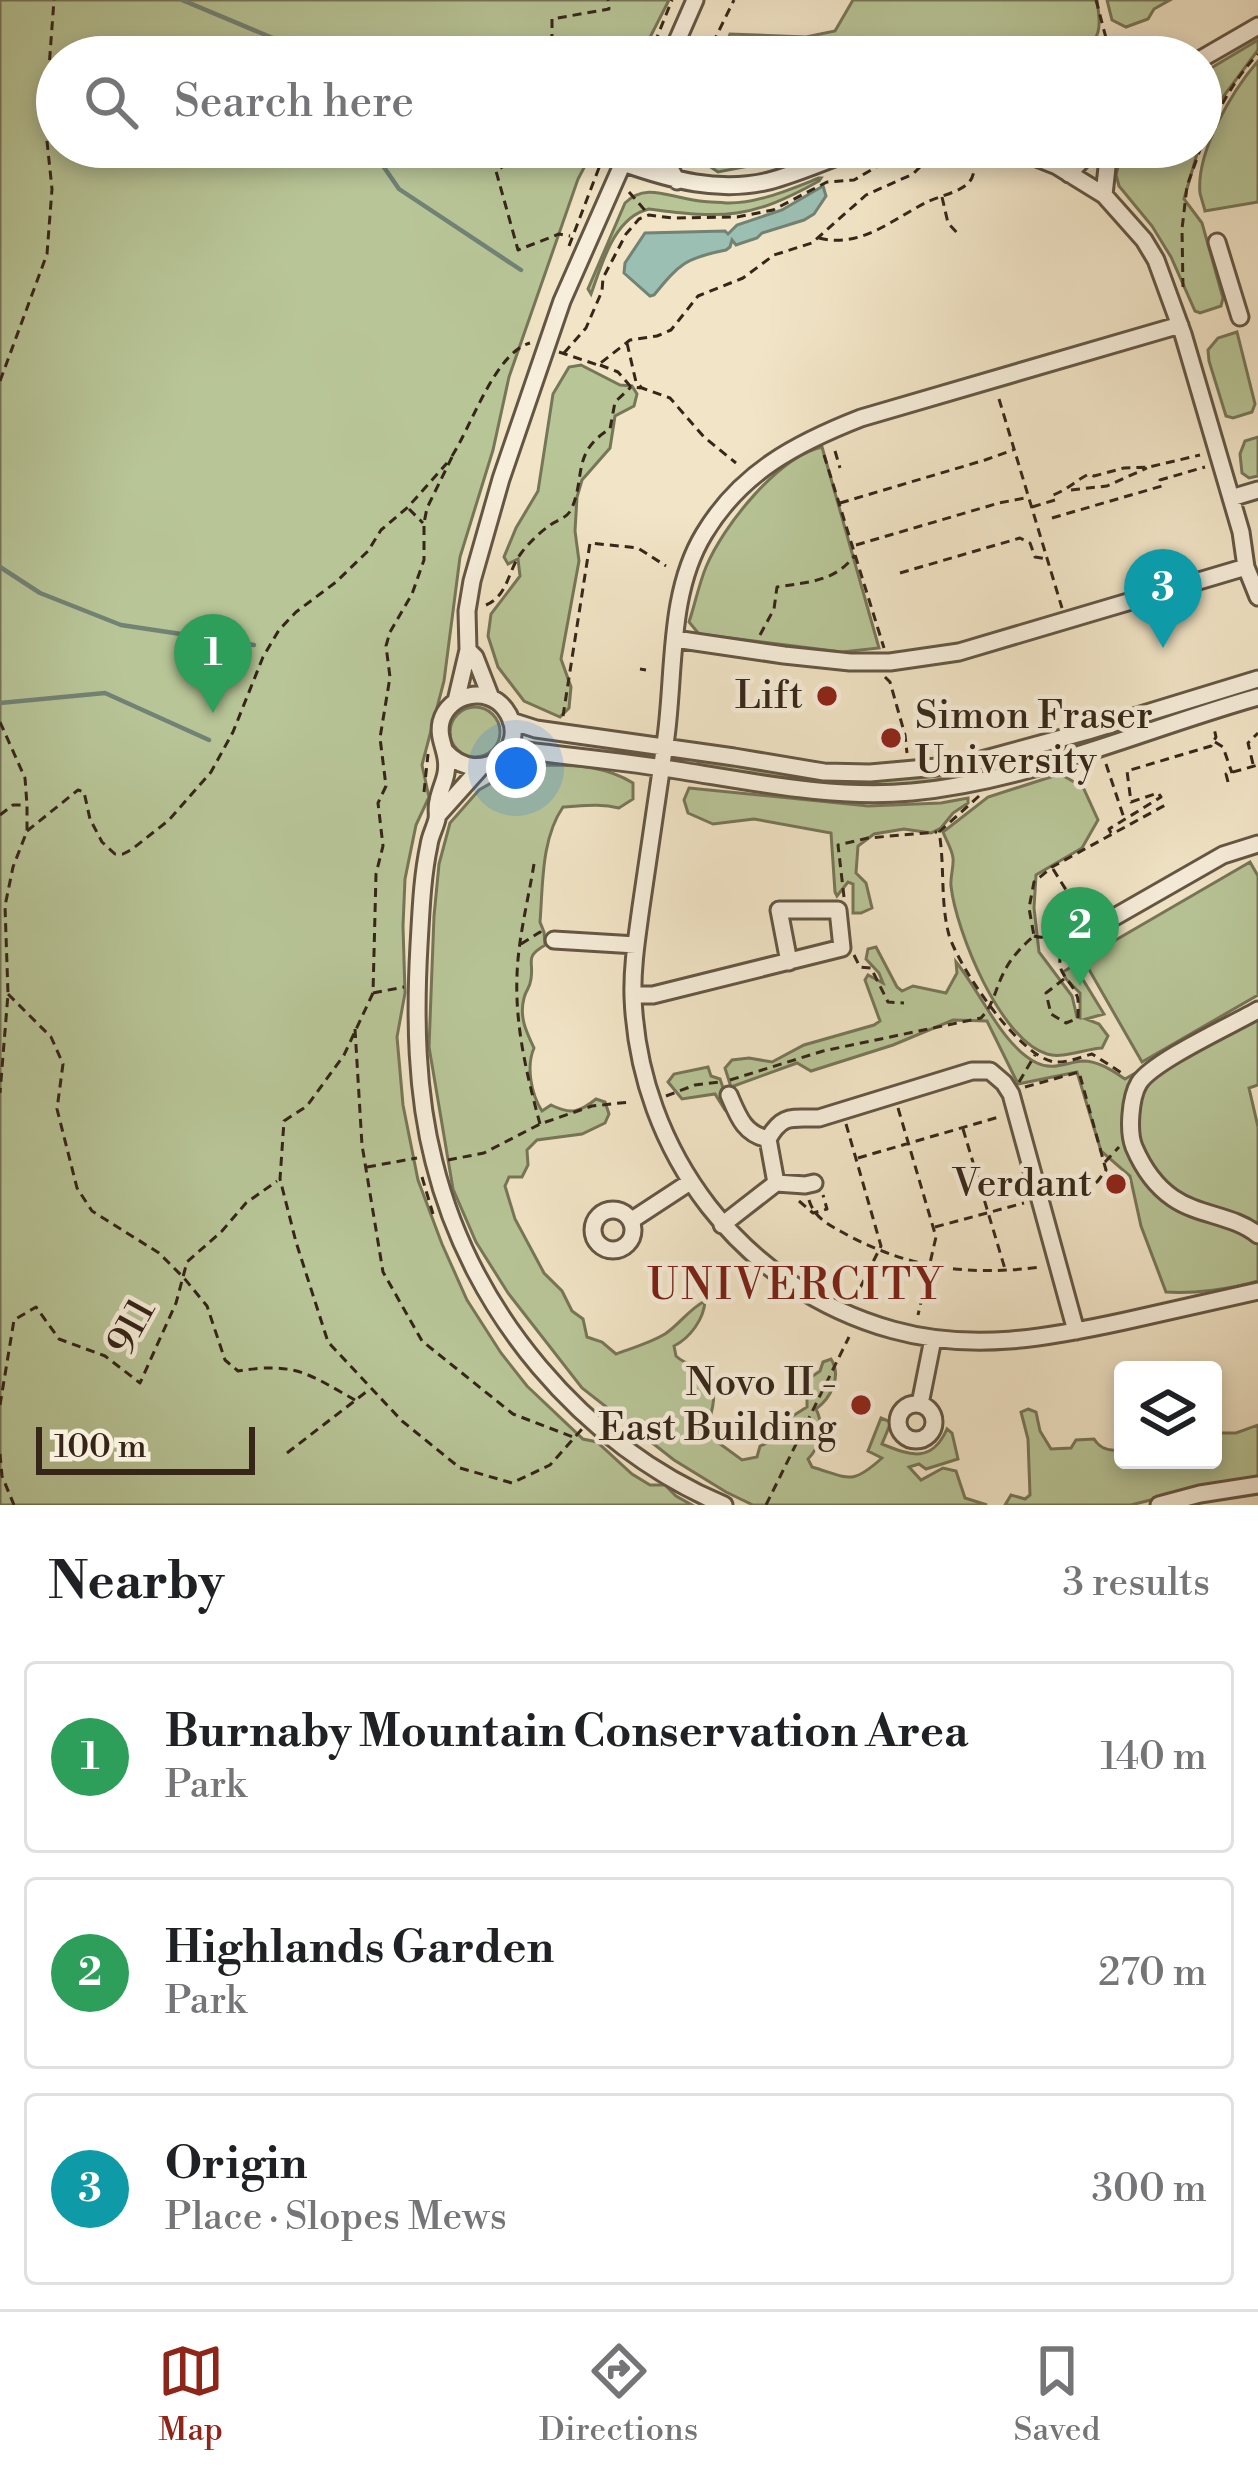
<!DOCTYPE html>
<meta charset="utf-8">
<style>
:root{--surface:#fff;--page:#f6f6f6;--text:#202124;--muted:#757577;--line:#e0e0e0;--accent:#8f2418}
body{margin:0;font-family:"Libre Bodoni",serif;background:var(--page);color:var(--text)}
.controls{position:absolute;right:36px;bottom:36px;display:grid;overflow:hidden;border-radius:12px;box-shadow:0 6px 18px #0003}
.controls button{width:108px;height:108px;display:grid;place-items:center;padding:0;border:0;border-bottom:3px solid var(--line);background:var(--surface);color:var(--text);font:60px sans-serif}
.scale{position:absolute;left:36px;bottom:30px;width:219px;box-sizing:border-box;padding-left:12px;border:6px solid #352619;border-top:0;font-size:33px;line-height:42px;white-space:nowrap;color:#352619;-webkit-text-stroke:9px #f7eedb;paint-order:stroke}
.you{position:absolute;left:516px;top:768px;width:42px;height:42px;margin:-30px;border:9px solid #fff;border-radius:50%;background:#1a73e8;box-shadow:0 0 0 18px #1a73e833}
.badge{display:grid;place-items:center;width:78px;height:78px;border-radius:50%;background:var(--accent);color:#fff;font-size:39px;font-weight:700}
.pin{position:absolute;translate:-50% -99px;filter:drop-shadow(0 3px 6px #0008)}
.pin::after{content:'';position:absolute;top:63px;width:42px;height:36px;background:inherit;clip-path:polygon(0 0,100% 0,50% 100%)}
.list{margin:0;padding:0;list-style:none}
h2{display:flex;justify-content:space-between;align-items:center;height:156px;margin:0;padding:0 48px;font-size:51px}
h2 small{font-size:39px;font-weight:400;color:var(--muted)}
.list li{display:grid;grid-template-columns:78px 1fr auto;gap:36px;align-items:center;box-sizing:border-box;height:192px;margin:0 24px 24px;padding:0 24px;border:3px solid var(--line);border-radius:12px}
.list b{display:block;font-size:45px;white-space:nowrap}
.list p{margin:0;font-size:39px;white-space:nowrap;color:var(--muted)}
.list em{font-size:39px;font-style:normal;color:var(--muted)}
.icon{flex:none;width:66px;height:66px;fill:none;stroke:currentColor;stroke-width:2;stroke-linecap:round;stroke-linejoin:round}
.map{position:relative;flex:none;width:1258px;height:1505px;overflow:hidden}
.search{position:absolute;background:var(--surface);box-shadow:0 6px 18px #0003;left:36px;right:36px;top:36px;height:132px;display:flex;align-items:center;gap:30px;box-sizing:border-box;padding:0 42px;border-radius:66px;color:var(--muted);font-size:45px}
.sheet{height:804px;background:var(--surface)}
nav{display:flex;justify-content:space-around;align-items:center;box-sizing:border-box;height:168px;border-top:3px solid var(--line);background:var(--surface);font-size:33px;color:var(--muted)}
nav a{display:grid;justify-items:center;gap:6px}
nav .on{color:var(--accent)}
.map>svg:first-child{display:block}
.green{fill:#b8c597;stroke:#767658;stroke-width:3}
.water{fill:#9bbfb3;stroke:#728275;stroke-width:3}
.lines{fill:none;stroke-linecap:round;stroke-linejoin:round}
.stream{stroke:#728275;stroke-width:4.5}
.minor-casing{stroke:#645644;stroke-width:21}
.path{stroke:#352619;stroke-width:3;stroke-dasharray:9 6;stroke-linecap:butt}
.minor{stroke:#f7eedb;stroke-width:15}
.poi-dot{fill:#8f2418;stroke:#f7eedb;stroke-width:4.5}
.labels{text-anchor:middle;dominant-baseline:central;stroke-width:9;stroke-linejoin:round;paint-order:stroke}
.poi-label{font-size:39px;fill:#352619;stroke:#f7eedb;text-anchor:end}
.street-label{font-size:39px;fill:#352619;stroke:#f7eedb}
.neighbourhood-label{font-size:42px;letter-spacing:3px;fill:#7a1f14;stroke:#f7eedb}
</style>
<div class="map">
<svg width="1258" height="1505" viewBox="0 0 1258 1505">
<rect width="100%" height="100%" fill="#f2e5c7"/>
<filter id="stains"><feTurbulence type="fractalNoise" baseFrequency=".00167" numOctaves="4"/><feColorMatrix values="0 0 0 0 .2 0 0 0 0 .09 0 0 0 0 .02 0 0 0 .5 -.17"/></filter>
<radialGradient id="worn" r=".72"><stop offset=".6" stop-color="#630" stop-opacity="0"/><stop offset="1" stop-color="#630" stop-opacity=".3"/></radialGradient>
<!-- green -->
<path class="green" d="M0 0H669L640 57H57V147H595L578 179 509 377 493 450 460 557 444 681 422 765 429 797 416 825 405 879 403 926 405 993 397 1037 403 1105 418 1180 442 1244 467 1300 501 1353 527 1386 583 1439 597 1442 632 1474 650 1485H665L676 1496 692 1505H0Z
M853 0H1097C1101 30 1102 37 1077 57H721L730 34 806 37 835 31Z
M1107 0H1170L1154 9 1148 19 1126 27 1112 20Z
M1258 40V50L1223 97 1201 142V74Z
M1258 61V202L1205 211C1205 210 1200 194 1200 193 1196 152 1232 91 1258 61Z
M690 147H822L759 164 718 172 702 161Z
M1123 147H1199L1184 199 1202 223 1223 298 1221 306 1200 313 1195 311 1171 257 1152 226 1119 186 1116 175Z
M819 178H821L819 181C751 219 724 219 649 209 614 217 602 264 591 294L588 289 625 203C644 184 665 195 688 199 700 202 714 202 726 203 757 204 791 189 819 178Z
M1237 332 1255 404 1252 412 1233 418 1226 416 1209 361 1208 350 1218 338Z
M581 365 620 385 632 386 637 394 634 406 615 416 610 448 582 480 577 497 575 531 579 561 561 659 571 687 569 708 560 717 524 701 498 667 488 636 491 614 520 576 518 559 508 564 504 557 516 528 538 491 553 394 569 367Z
M1258 437V476L1249 478 1242 473 1240 454 1245 441Z
M822 447 879 648 842 652 699 634 689 622C695 604 699 584 706 567 723 526 778 457 822 447Z
M1208 702 1149 725 986 773 985 766Z
M450 732a25 25 0 1 1 50 0a25 25 0 1 1-50 0Z
M700 759 810 774 974 767 976 776 922 784 854 785 822 784 700 766 697 765Z
M549 765C580 765 607 767 633 783V799L619 808C600 803 582 806 563 807 541 839 543 885 540 922L544 932 545 945C524 958 534 959 531 979 529 991 527 987 524 998 519 1017 526 1031 534 1048 526 1066 531 1094 542 1111L551 1105C571 1115 580 1112 596 1099L605 1102 609 1114 605 1123 582 1134 537 1140 527 1150 528 1165 522 1177H509L505 1186 515 1219 544 1273 562 1291 572 1311 583 1319 587 1337 602 1342 616 1354C632 1348 650 1343 665 1334 680 1324 689 1309 705 1301 704 1319 690 1338 674 1346L676 1356C684 1364 695 1365 703 1372 721 1389 712 1413 705 1433L742 1460 757 1457 760 1446 780 1438 791 1417 807 1407V1380L820 1371 823 1362 831 1359C842 1376 831 1398 816 1409 824 1425 821 1446 808 1459L812 1467C849 1478 851 1486 882 1458L868 1451 881 1418 891 1422 882 1444C911 1456 932 1463 947 1429L952 1433 958 1459 926 1469 919 1464 909 1467 921 1480 943 1468 956 1471 965 1498 987 1505H753L726 1492 674 1460 582 1388 508 1293 476 1242 453 1189 429 1047 434 916 439 864 450 823 479 790 512 771Z
M1060 774 1083 787 1098 820 1082 848 1036 875 1034 908 1039 952 1072 996 1077 1017 1080 1018V993L1066 979 1063 972 1074 965 1104 1014 1086 1019 1099 1024 1108 1036 1102 1048C1085 1049 1062 1059 1047 1054 1000 1040 956 931 951 886 950 877 954 867 953 858 952 849 946 840 943 832L988 797Z
M689 788 868 806 941 803 968 798V803L953 813 941 828 931 833 904 829 874 834 858 846 856 873 866 883 872 908 861 913H853V884L848 882 837 896 835 892 831 833 754 819 713 824 688 813 684 800Z
M1250 862 1258 876V995L1142 1062 1083 959Z
M876 947 897 987 902 991 913 986 946 993 957 973 956 962C980 991 1002 1046 1037 1063 1053 1071 1067 1062 1083 1061 1099 1061 1113 1071 1125 1079L1258 1002V1085L1249 1088 1258 1127V1281C1231 1289 1194 1294 1166 1292L1141 1226 1130 1176 1101 1151 1077 1072 1018 1084 987 1021 953 1020 893 1045 811 1071 797 1063 731 1087 725 1068 732 1060 749 1058 772 1062 804 1045 874 1025 880 1021 865 980 868 975 883 983 879 973 866 959 868 949Z
M708 1067 711 1076 720 1079 729 1105 728 1110H725L715 1094 682 1099 668 1082 674 1074Z
M1028 1409 1036 1412 1040 1431 1051 1449 1071 1448 1076 1440 1094 1439C1100 1449 1111 1452 1123 1449V1460H1213V1426L1217 1433H1236L1258 1425V1479L1214 1484 1131 1505H1005L1011 1495 1025 1499 1030 1495 1028 1439 1021 1412Z"/>
<!-- water -->
<path class="water" d="M823 186 826 196 814 214 804 220 762 233 757 238 736 245 732 240 730 247 726 250C686 258 680 263 654 295L650 296 624 273 625 263 645 233 725 231 728 234 737 225 782 210Z"/>
<g class="lines">
<!-- stream -->
<path class="stream" d="M182 0 287 44 298 57
M370 147 399 189 521 270
M0 567 40 593 121 625 254 645
M0 703 105 693 209 740"/>
<defs>
<path id="minor" d="M670 57 695 0
M1201 59 1258 26
M658 147 677 181
M1009 147 1057 166 1104 195 1144 240 1156 260 1183 334 1241 532 1246 567 1258 597
M623 163C671 180 719 193 769 181 802 172 833 157 866 147
M1069 174 1094 147
M1104 195 1107 167 1104 147
M1217 242 1240 317
M1180 325 861 418C797 443 741 472 704 534 668 593 675 671 666 737 658 794 649 850 641 907 637 937 632 967 633 997 639 1153 742 1288 893 1330 972 1352 1047 1338 1125 1321 1170 1311 1214 1301 1258 1291
M1231 498 1258 490
M675 639 784 655 850 662H890L959 652 1246 567
M468 650 475 657 491 698
M456 701 468 650 467 611 472 581 501 479 562 301 630 147
M511 721 536 729 734 757 824 772 870 773 948 766 978 761 1088 731 1258 679
M445 751C479 790 534 748 505 709 487 685 448 694 441 722 438 736 444 745 446 758 449 776 441 785 438 801 436 807 438 813 437 819 435 828 430 836 429 845 422 878 421 912 419 945 415 1017 416 1092 434 1162 471 1312 582 1445 724 1505
M507 751 519 750C574 757 629 762 683 771 758 783 836 799 912 792 1030 781 1144 729 1258 697
M438 815 481 767
M1097 927 1223 855 1258 844
M554 940 636 945
M633 995H653L842 948 838 910H779L789 962
M1258 1010C1232 1025 1153 1061 1139 1083 1130 1098 1128 1132 1134 1147 1143 1168 1154 1185 1173 1198 1199 1216 1234 1215 1258 1235
M729 1095C738 1116 744 1134 768 1139
M776 1183 768 1139C783 1113 792 1119 819 1118L972 1071H990L1004 1083 1011 1094 1076 1331
M593 1230a20 20 0 1 1 40 0a20 20 0 1 1-40 0Z
M632 1220 690 1182
M722 1225 776 1183 805 1185 814 1183
M920 1404 933 1339
M898 1422a18 18 0 1 1 36 0a18 18 0 1 1-36 0Z
M1159 1505 1200 1494 1258 1485"/>
</defs>
<!-- minor casing -->
<use href="#minor" class="minor-casing"/>
<!-- path -->
<path class="path" d="M1096 0 1111 57
M545 57 552 35V19L609 9 608 0
M649 57 672 0
M706 57 734 0
M1202 144C1218 111 1233 80 1258 54
M533 147 496 171 518 250 559 234 570 236
M539 147 602 160
M629 192 649 215
M942 197 948 223 960 236
M819 238C860 249 893 219 927 202 939 196 962 192 970 181 975 175 975 161 976 153
M569 246 607 147
M1183 287 1182 229 1187 186 1201 147
M627 343 636 382 642 388 670 398 704 437 736 463
M559 352 598 365 630 340 657 336 671 330 698 296 743 278 774 255 812 243 866 195 913 174 920 167 925 152
M564 353 586 328 602 291 603 278 626 234 639 219 649 215 672 218 737 217 773 210 827 182 854 180 885 162 884 155
M600 365 618 372 631 387 642 388
M0 381 47 254 52 189 45 122 54 0
M999 399 1062 608
M835 451 840 468
M824 455 884 648
M452 456C472 425 495 353 530 343
M452 457 427 508 424 523V560L412 594 390 632 386 646 390 677 380 738 386 786 378 803 383 846 376 874 373 993 344 1055 307 1106 284 1121 280 1179 296 1242 328 1342 402 1421 460 1468 512 1483 550 1465 582 1429
M1071 490 1107 486 1147 468
M840 503 985 460 1013 450
M1032 507 1055 500 1053 495C1067 490 1075 481 1089 474L1094 476 1124 468 1149 467 1200 455
M409 509 423 523
M1052 518 1162 486 1160 480 1205 467
M856 545 999 503 1025 498
M900 573 1020 538 1030 543 1035 557 1047 559
M486 605C509 595 507 571 522 552 529 543 539 533 549 526 556 520 566 519 571 510 586 478 571 452 610 429L615 402 631 387
M760 635 774 609 777 587C808 582 835 582 855 555
M640 669 646 670
M885 677 890 682 905 735 907 753
M563 716 590 543 638 548 666 566
M0 722 25 778 27 805V831L13 867 5 906 8 994 0 1093
M1215 742 1223 747 1232 773
M1106 764 1124 818
M1253 764 1248 743 1258 733
M1228 782 1226 774 1258 765
M424 792 428 754
M979 796 939 832C945 865 940 902 949 935 959 968 1020 1058 1055 1062 1066 1063 1081 1057 1092 1054L1125 1075
M0 815 13 805H25
M27 831 78 790 84 792 90 819 102 842 115 854H123L131 850 169 820 211 772 233 732 263 657 279 630 296 612 336 582 368 551 381 530 408 507 447 463
M1111 833 1109 829 1161 797 1158 793 1131 802 1127 771 1211 746 1216 737 1214 728
M534 864C528 901 518 939 517 976 515 1026 527 1076 540 1124
M1053 869 1083 917
M844 897 838 845 868 838 937 832
M1034 936C1050 941 1063 928 1079 927
M521 944 540 932 542 934
M854 955 860 967 871 968 888 1002 904 1003
M1064 979 1046 993 1051 1014 1066 1023 1078 1018C1078 1014 1079 999 1077 996 1069 975 1053 975 1063 946L1083 934
M373 993 404 987
M8 994 51 1037 63 1064 57 1109 77 1188 92 1211 159 1253 184 1278 207 1306 225 1360 238 1371C295 1362 307 1373 355 1400
M355 1029 362 1145 383 1272 422 1341 513 1414 573 1437
M730 1080 823 1051 981 1018C994 1004 995 990 1003 974 1010 959 1021 947 1034 936L1029 908 1034 882 1052 867 1169 803
M1019 1082 1035 1055
M1025 1087 1079 1072 1106 1170 1097 1182 1086 1185
M666 1096 695 1085 720 1082
M898 1108 936 1237 918 1315
M846 1124 881 1246 856 1296
M963 1129 1005 1269
M858 1158 999 1117
M448 1160 484 1153 540 1124 592 1106 630 1102
M1105 1162 1119 1147
M367 1167 417 1158
M422 1177 433 1214
M809 1200C815 1220 832 1226 849 1236 913 1269 970 1276 1041 1267
M799 1201 813 1213 827 1209 823 1195
M935 1227 1024 1203
M0 1405 14 1320 36 1307 59 1339 105 1356 140 1383 176 1303 187 1262 222 1231 246 1203 277 1181
M287 1453 370 1389
M0 1454 2 1476 14 1505
M766 1505 849 1337"/>
<!-- minor -->
<use href="#minor" class="minor"/>
</g>
<!-- markers -->
<g class="poi-dot">
<circle cx="827" cy="696" r="12"/>
<circle cx="891" cy="738" r="12"/>
<circle cx="1116" cy="1184" r="12"/>
<circle cx="861" cy="1405" r="12"/>
</g>
<g class="labels">
<!-- poi labels -->
<g class="poi-label">
<text x="803" y="696">Lift</text>
<text x="915" y="716" text-anchor="start">Simon Fraser<tspan x="915" dy="45">University</tspan></text>
<text x="1092" y="1184">Verdant</text>
<text x="837" y="1383">Novo II -<tspan x="837" dy="45">East Building</tspan></text>
</g>
<!-- street labels -->
<g class="street-label">
<text transform="translate(132 1327) rotate(-61)">911</text>
</g>
<!-- neighbourhood labels -->
<g class="neighbourhood-label">
<text x="796" y="1286">UNIVERCITY</text>
</g>
</g>
<rect width="100%" height="100%" filter="url(#stains)"/>
<rect width="100%" height="100%" fill="url(#worn)"/>
</svg>
<div class="controls">
<button><svg class="icon" aria-label="layers" viewBox="0 0 24 24"><path d="M12 4l9 5-9 5-9-5zM3 14l9 5 9-5"/></svg></button>
</div>
<div class="scale">100 m</div>
<div class="you"></div>
<div class="pin badge" style="left:213px;top:713px;background:#2e9e5b">1</div>
<div class="pin badge" style="left:1080px;top:986px;background:#2e9e5b">2</div>
<div class="pin badge" style="left:1163px;top:648px;background:#0f9aa8">3</div>
<div class="search"><svg class="icon" aria-label="search" viewBox="0 0 24 24"><circle cx="10" cy="10" r="6"/><path d="M15 15l6 6"/></svg>Search here</div>
</div>
<section class="sheet">
<h2>Nearby<small>3 results</small></h2>
<ul class="list">
<li><span class="badge" style="background:#2e9e5b">1</span><div><b>Burnaby Mountain Conservation Area</b><p>Park</p></div><em>140 m</em></li>
<li><span class="badge" style="background:#2e9e5b">2</span><div><b>Highlands Garden</b><p>Park</p></div><em>270 m</em></li>
<li><span class="badge" style="background:#0f9aa8">3</span><div><b>Origin</b><p>Place · Slopes Mews</p></div><em>300 m</em></li>
</ul>
</section>
<nav>
<a class="on"><svg class="icon" aria-label="map" viewBox="0 0 24 24"><path d="M3 6l6-2 6 2 6-2v14l-6 2-6-2-6 2zM9 4v14M15 6v14"/></svg>Map</a>
<a><svg class="icon" aria-label="directions" viewBox="0 0 24 24"><path d="M12 3l9 9-9 9-9-9zM9 14v-3h6M13 9l2 2-2 2"/></svg>Directions</a>
<a><svg class="icon" aria-label="saved" viewBox="0 0 24 24"><path d="M7 4h10v16l-5-4-5 4z"/></svg>Saved</a>
</nav>
